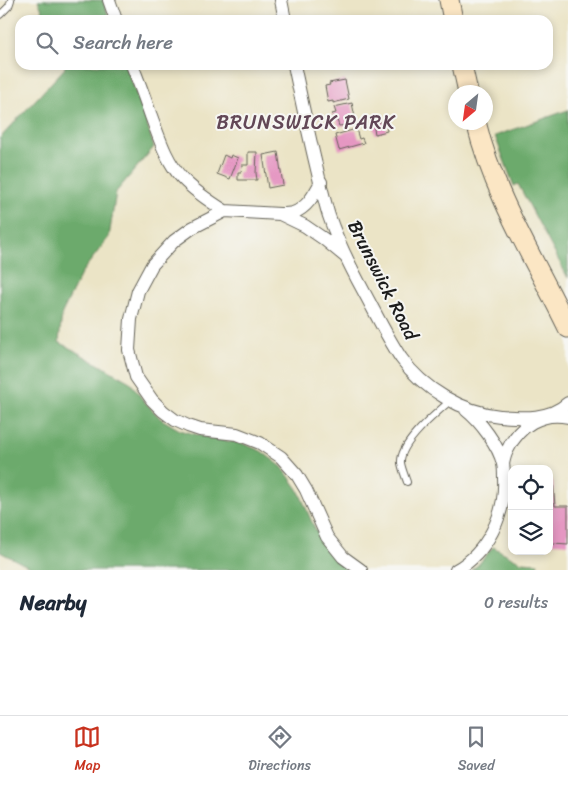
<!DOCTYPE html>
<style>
:root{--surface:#fff;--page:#f6f6f7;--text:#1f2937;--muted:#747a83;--line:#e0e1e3;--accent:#c8321e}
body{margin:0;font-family:Sriracha,sans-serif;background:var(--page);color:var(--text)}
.controls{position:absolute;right:15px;bottom:15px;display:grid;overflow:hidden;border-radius:10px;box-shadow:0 2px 8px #0003}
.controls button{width:45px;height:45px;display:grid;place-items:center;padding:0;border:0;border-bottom:1px solid var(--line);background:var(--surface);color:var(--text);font:25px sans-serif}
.compass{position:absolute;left:448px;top:85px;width:45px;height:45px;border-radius:50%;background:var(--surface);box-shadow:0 2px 8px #0003;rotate:209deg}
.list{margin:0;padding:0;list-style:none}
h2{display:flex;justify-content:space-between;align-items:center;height:65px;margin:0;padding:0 20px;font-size:21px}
h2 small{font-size:16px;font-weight:400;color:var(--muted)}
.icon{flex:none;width:28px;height:28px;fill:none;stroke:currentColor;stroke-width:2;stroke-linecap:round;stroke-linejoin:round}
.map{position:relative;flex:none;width:568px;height:570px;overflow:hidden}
.search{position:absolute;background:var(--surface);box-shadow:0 2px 8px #0003;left:15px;right:15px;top:15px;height:55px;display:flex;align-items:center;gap:12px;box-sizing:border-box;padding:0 18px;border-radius:15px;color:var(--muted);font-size:19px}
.sheet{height:145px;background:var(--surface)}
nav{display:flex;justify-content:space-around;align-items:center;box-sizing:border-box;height:70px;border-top:1px solid var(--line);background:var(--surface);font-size:14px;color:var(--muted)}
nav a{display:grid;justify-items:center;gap:2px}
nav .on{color:var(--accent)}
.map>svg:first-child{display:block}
.forest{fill:#6caa6c;stroke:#446344}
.building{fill:#e597c2}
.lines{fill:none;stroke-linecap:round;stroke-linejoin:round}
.lane-casing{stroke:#646258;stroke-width:8}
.street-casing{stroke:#646258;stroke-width:14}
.secondary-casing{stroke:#646258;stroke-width:21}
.lane{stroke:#fff;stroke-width:6}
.street{stroke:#fff;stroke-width:12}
.secondary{stroke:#fbe6c4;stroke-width:19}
.labels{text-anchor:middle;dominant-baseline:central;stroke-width:4;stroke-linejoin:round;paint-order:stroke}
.street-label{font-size:19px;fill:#1c1c1c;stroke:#f6f6f2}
.neighbourhood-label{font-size:20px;letter-spacing:1px;fill:#624756;stroke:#f6f6f2}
</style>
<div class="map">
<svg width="568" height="570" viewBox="0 0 568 570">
<rect width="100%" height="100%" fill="#f6f6f2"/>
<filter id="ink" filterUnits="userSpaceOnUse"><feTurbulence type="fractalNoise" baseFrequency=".02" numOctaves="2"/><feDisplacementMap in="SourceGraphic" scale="10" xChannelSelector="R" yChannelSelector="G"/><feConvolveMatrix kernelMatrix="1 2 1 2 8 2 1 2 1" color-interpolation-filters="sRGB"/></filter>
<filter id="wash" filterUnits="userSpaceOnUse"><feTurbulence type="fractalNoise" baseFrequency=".0096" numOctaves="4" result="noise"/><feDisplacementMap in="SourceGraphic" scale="20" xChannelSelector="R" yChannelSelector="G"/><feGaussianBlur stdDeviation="1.12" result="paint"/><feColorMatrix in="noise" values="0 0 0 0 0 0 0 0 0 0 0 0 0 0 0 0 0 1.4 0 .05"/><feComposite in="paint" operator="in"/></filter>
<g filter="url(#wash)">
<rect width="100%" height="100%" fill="#ebe4c6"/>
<!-- forest -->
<path class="forest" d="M38 0H103L110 20H46Z
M64 65H126L144 115 154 147 116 192 109 237 82 272 62 313 59 342 130 382 143 400 161 419 180 430 213 439 241 443 261 451 282 467 298 489 314 527 330 553 347 570H35L0 552V138L65 68Z
M568 110V278L518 184 514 186 495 136Z
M493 547 521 562 538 563 536 570H471L478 565Z"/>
<g id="blocks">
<!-- building -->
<path class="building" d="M345 80 349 99 333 103V101L328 102 325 86 330 85 329 83Z
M352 103 356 122 347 123V125L339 126 337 120H334L332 114 336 113 334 107Z
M385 121 387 131 375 134 373 124Z
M356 129 359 139 362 138 364 143 339 150 335 135Z
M248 152H257L256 173 257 180H238V172H241L242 165H248Z
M278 152 283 185 268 188 263 155Z
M224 155 230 158 231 155 238 158 230 179 217 174Z
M549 479 553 481 555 506H568V544L553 543 549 545Z"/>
</g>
</g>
<g filter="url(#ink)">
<use href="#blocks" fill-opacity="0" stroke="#646258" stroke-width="1"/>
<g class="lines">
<defs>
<path id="lane" d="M0 15 9 6 11 0
M407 482C405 476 402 469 401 463 399 443 437 413 451 400"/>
<path id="street" d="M109 0 116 20
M281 0 285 20
M132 65C139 82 145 99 151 116 159 137 166 161 182 178 194 191 209 201 225 211
M294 65C301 98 308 132 316 165 320 182 324 200 329 216 338 243 351 268 364 292 376 314 387 337 401 358 423 389 462 412 500 416 524 418 549 420 568 403
M280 214C284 214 289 214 293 213 307 208 314 195 321 182
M346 257 324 239 305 226 280 214 225 211 192 228 174 241 152 265 138 291 131 319 129 350 136 377 152 400 163 411 175 420 188 426 200 430 237 434 260 443 281 457 297 475 306 490 327 537 343 557 361 570
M503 464C504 459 505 454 508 449 519 426 542 411 568 417
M456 570C487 553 506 514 504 479 504 474 504 468 503 464 499 446 480 421 466 410"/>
<path id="secondary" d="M449 0 453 20
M462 65 468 92
M476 122C494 196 535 260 568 328"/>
</defs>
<!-- lane casing -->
<use href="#lane" class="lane-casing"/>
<!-- street casing -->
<use href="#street" class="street-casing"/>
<!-- secondary casing -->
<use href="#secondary" class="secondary-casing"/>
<!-- lane -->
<use href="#lane" class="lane"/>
<!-- street -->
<use href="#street" class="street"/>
<!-- secondary -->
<use href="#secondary" class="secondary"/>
</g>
</g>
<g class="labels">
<!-- street labels -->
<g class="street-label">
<text transform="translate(383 280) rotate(63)">Brunswick Road</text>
</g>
<!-- neighbourhood labels -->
<g class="neighbourhood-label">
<text x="306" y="122">BRUNSWICK PARK</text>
</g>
</g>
</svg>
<div class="controls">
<button><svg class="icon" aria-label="locate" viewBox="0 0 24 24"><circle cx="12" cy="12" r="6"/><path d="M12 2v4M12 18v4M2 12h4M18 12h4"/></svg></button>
<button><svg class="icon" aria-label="layers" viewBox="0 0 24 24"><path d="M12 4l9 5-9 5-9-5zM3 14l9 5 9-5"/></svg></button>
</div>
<svg class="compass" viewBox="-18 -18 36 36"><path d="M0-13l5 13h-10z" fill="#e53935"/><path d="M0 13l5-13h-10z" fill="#747a83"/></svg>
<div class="search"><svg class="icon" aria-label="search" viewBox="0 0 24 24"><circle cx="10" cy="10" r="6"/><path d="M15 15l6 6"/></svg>Search here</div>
</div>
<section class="sheet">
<h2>Nearby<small>0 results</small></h2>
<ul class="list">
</ul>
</section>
<nav>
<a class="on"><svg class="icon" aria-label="map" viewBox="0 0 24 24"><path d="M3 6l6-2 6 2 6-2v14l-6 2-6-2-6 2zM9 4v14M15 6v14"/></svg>Map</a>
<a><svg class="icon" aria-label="directions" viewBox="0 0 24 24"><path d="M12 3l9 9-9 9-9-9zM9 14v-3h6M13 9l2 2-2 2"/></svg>Directions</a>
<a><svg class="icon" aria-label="saved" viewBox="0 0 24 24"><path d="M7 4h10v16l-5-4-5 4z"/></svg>Saved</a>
</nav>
